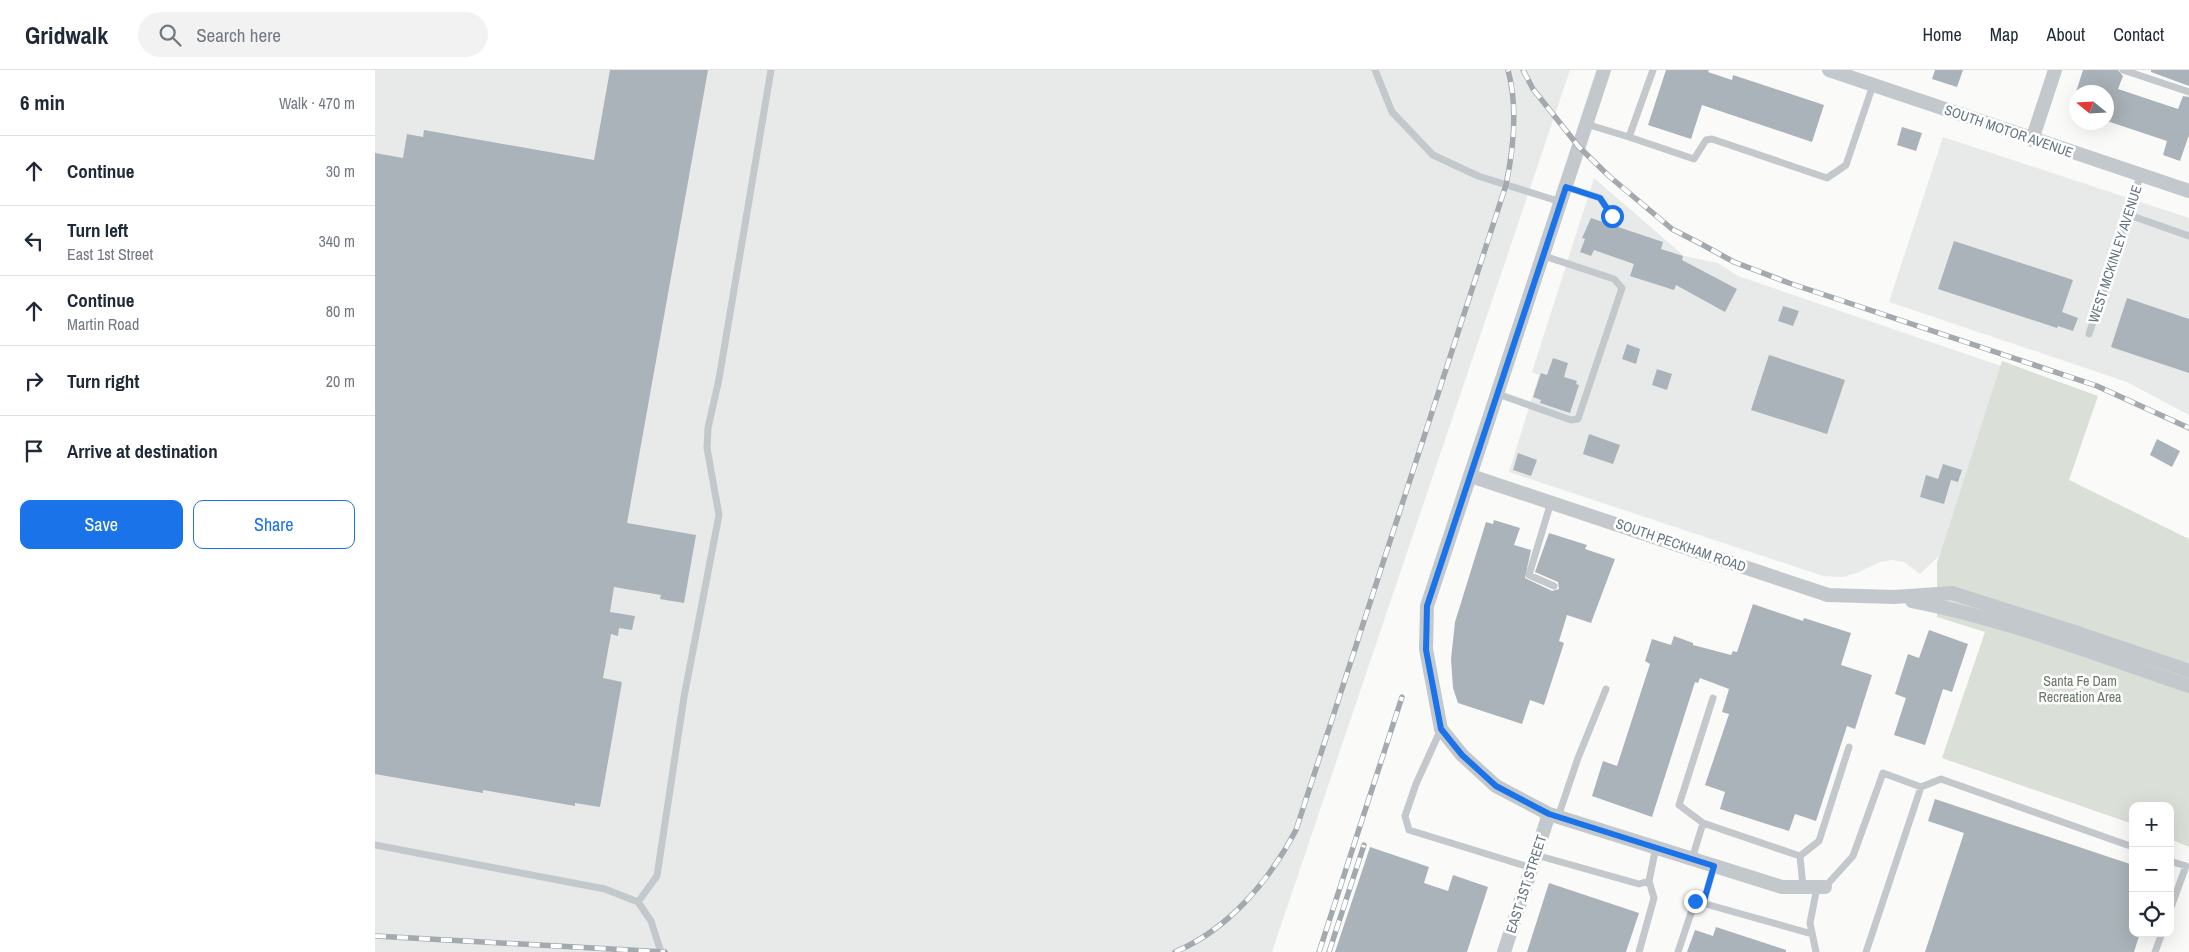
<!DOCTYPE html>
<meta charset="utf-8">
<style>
:root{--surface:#fff;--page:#f2f2f3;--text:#1f2937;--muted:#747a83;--line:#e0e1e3;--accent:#1a73e8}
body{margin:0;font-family:"Archivo Narrow",sans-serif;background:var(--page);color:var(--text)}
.controls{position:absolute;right:15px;bottom:15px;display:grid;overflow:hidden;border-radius:10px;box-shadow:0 5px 20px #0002}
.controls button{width:45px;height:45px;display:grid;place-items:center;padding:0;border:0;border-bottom:1px solid var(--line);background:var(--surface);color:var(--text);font:25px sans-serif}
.compass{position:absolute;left:1694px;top:15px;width:45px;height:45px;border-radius:50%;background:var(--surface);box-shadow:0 5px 20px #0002;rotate:288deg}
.stop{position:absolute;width:15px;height:15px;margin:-11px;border:4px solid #1a73e8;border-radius:50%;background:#fff}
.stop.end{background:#1a73e8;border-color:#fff;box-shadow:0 1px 5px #0008}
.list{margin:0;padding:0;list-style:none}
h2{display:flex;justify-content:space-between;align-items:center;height:65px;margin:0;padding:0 20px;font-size:21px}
h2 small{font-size:16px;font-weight:400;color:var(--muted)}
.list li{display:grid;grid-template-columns:32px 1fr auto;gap:15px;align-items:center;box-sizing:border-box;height:70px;padding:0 20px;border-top:1px solid var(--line)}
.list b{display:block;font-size:19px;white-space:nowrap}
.list p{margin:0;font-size:16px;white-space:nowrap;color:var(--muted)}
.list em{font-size:16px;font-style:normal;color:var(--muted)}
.actions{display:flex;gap:10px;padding:15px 20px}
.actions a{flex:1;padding:11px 0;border:1px solid var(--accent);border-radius:10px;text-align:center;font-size:18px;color:var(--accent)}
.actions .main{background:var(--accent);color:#fff}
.icon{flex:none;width:28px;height:28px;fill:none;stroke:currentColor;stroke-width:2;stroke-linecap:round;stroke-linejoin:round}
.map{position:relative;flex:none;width:1814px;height:882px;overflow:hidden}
header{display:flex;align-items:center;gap:30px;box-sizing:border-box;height:70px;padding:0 25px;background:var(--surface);border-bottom:1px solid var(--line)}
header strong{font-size:24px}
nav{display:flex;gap:28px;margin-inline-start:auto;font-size:18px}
.search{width:350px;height:45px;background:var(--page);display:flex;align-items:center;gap:12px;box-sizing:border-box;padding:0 18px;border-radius:28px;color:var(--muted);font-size:19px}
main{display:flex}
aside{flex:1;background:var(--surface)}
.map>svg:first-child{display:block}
.built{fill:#e8e9e9}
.green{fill:#dadfd7}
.building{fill:#aab3b9}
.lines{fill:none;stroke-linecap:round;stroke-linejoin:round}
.service{stroke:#c3c8cc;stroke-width:7}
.minor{stroke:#c3c8cc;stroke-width:14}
.rail-casing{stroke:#a2aab0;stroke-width:5.5}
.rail{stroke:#fff;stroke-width:4;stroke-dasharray:11;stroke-linecap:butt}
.route{stroke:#1a73e8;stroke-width:6}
.labels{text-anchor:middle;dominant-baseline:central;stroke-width:5;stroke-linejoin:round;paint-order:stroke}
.street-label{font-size:14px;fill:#657683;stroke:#fff}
.park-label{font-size:14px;fill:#687a64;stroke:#fff}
</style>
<header>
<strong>Gridwalk</strong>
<div class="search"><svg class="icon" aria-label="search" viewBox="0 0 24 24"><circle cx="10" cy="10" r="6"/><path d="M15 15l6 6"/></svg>Search here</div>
<nav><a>Home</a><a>Map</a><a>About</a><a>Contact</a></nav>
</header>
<main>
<aside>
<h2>6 min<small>Walk · 470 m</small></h2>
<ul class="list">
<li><svg class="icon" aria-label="ahead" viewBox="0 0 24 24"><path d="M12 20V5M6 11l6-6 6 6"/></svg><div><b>Continue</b></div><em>30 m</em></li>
<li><svg class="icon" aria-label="left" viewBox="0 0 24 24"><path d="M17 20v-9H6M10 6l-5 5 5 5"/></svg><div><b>Turn left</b><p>East 1st Street</p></div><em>340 m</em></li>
<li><svg class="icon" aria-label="ahead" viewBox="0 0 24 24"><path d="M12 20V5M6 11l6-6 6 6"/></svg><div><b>Continue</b><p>Martin Road</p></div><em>80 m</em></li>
<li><svg class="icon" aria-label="right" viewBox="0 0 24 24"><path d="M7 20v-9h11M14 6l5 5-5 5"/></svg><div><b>Turn right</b></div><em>20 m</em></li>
<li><svg class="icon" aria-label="arrive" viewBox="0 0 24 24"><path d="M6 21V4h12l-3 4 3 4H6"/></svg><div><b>Arrive at destination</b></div></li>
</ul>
<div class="actions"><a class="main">Save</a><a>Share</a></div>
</aside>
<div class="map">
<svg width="1814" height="882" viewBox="0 0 1814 882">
<rect width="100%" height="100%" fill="#fafaf8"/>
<!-- built -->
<path class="built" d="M0 0H1195L897 882H0Z
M1568 67 1814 148V345L1752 312 1514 232Z
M1219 108 1309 186 1343 193 1363 206 1626 296 1564 486 1545 504 1529 492 1517 490 1505 492 1484 502 1468 507 1448 506 1134 402 1164 305 1157 302Z"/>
<!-- green -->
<path class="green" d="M1627 291 1723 326 1694 410 1814 469V777L1795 769V736H1758V754L1567 688 1610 562 1562 547V493Z"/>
<!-- building -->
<path class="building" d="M235 0H333L252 453 321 465 309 533 285 529 286 525 239 517 235 542 260 546 257 560 244 558 243 566 236 564 228 608 247 612 225 737 200 733V736L108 720V723L0 704V83L28 88 32 64 48 67 49 60 219 90Z
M1291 0H1334L1333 2 1357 10 1358 5 1449 35 1437 72 1327 35 1316 69 1273 55Z
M1560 0H1588L1582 17 1557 9Z
M1708 0H1743L1748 6 1743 19 1803 39 1808 26 1814 27V65L1805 91 1788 85 1792 71 1732 51V22H1701Z
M1776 0H1814V16L1776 2Z
M1527 57 1547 63 1541 81 1522 75Z
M1216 148 1288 172 1286 179 1308 186 1307 190 1362 219 1350 242 1301 215 1299 220 1255 206 1259 194 1219 180 1216 186 1205 182 1210 169 1207 168Z
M1579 171 1698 210 1687 242 1703 248 1698 261 1683 256 1682 258 1563 219Z
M1752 228 1814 249V303L1736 277Z
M1408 236 1424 241 1418 256 1403 251Z
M1252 274 1265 279 1261 294 1247 289Z
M1394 285 1470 310 1452 364 1376 340Z
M1178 288 1193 293 1189 307 1202 311 1201 314 1204 315 1195 343 1165 333 1166 330 1158 327 1166 303 1172 305Z
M1282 299 1297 304 1292 320 1277 315Z
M1214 364 1245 375 1238 394 1208 384Z
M1782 369 1805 381 1797 397 1775 385Z
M1143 383 1162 390 1156 406 1138 400Z
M1568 394 1587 400 1583 412 1576 410 1569 434 1545 427 1551 405 1563 409Z
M1119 450 1145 458 1139 475 1156 480 1150 508 1177 521 1184 519 1183 512 1160 502 1174 463 1212 475 1210 479 1240 489 1216 553 1192 545 1184 571 1189 573 1169 635 1155 630 1147 654 1083 633 1078 618 1076 589 1080 552 1111 452 1118 454Z
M1378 534 1428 551 1429 548 1476 563 1466 595 1497 605 1480 659 1472 656 1441 751 1420 744 1414 761 1345 739 1350 722 1330 715 1354 644 1347 642 1354 619 1325 608 1323 613 1320 612 1277 747 1217 726 1228 691 1242 696 1275 594 1270 591 1277 569 1296 575 1299 566 1318 573V575L1356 585 1358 581 1362 582Z
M1554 560 1593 574 1577 622 1568 619 1550 675 1519 665 1531 628 1520 624 1533 584 1544 588Z
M1560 729 1758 795V863H1765L1759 882H1550L1589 763 1553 751Z
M995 777 1054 797 1049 813 1073 821 1078 805 1113 817 1092 882H960Z
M1174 813 1264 843 1251 882H1152Z
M1341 857 1411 880V882H1312L1320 860 1338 866Z"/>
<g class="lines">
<!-- service -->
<path class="service" d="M1000 0 1017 42 1058 85 1103 106 1186 132
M1278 0 1254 67 1319 89 1331 70 1337 69 1452 108 1471 95 1498 15
M1748 0 1814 22
M1211 54 1254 67
M1191 117 1225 128 1237 146
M1754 145 1814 166
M1714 264 1754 145 1765 105
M1123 324 1196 350 1203 349 1247 218 1239 209 1169 186
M1176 432 1154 505 1179 516
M1066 659 1041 714 1030 746 1034 760 1157 798
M1546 717 1566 709 1758 777
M1183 747 1203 688 1231 619
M1328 753 1425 786 1428 817
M0 775 230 819 263 832 276 851 286 882
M1161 785 1264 814 1274 811 1281 777
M1425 786 1444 771 1474 677
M1317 789 1328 753 1304 735 1338 628
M1795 791 1811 796 1795 840
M1450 817 1478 786 1508 703 1546 717 1491 882
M263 832 282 806 309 627 344 445 332 378 333 358 344 309 396 0
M1328 834 1339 796
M1264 882 1279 828 1274 811
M1303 882 1320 831 1437 864
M1441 882 1435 853 1442 817
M1780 882 1787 863"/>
<!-- minor -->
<path class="minor" d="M1229 0 1052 536 1051 579 1066 659 1087 685 1121 716 1174 744 1407 817H1450
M1454 0 1814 121
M1657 70 1680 0
M1096 406 1453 525 1519 527 1577 523 1706 564 1814 601
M1537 531C1631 549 1723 585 1814 616
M1129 882 1174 744"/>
<defs>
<path id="rail" d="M1148 0 1158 19 1204 77 1235 107 1297 159 1328 175 1359 192 1414 213 1722 316 1814 358
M0 866 290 882
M800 882C854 859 894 811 921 760L1131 115C1139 77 1143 37 1133 0
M944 882 1027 627
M954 882 989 775"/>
</defs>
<!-- rail casing -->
<use href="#rail" class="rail-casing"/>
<!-- rail -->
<use href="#rail" class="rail"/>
</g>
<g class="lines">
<!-- route -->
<path class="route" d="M1237 146 1225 128 1191 117 1052 536 1051 580 1066 659 1087 685 1121 716 1174 744 1339 796 1328 834 1320 831"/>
</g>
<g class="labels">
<!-- street labels -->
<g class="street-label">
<text transform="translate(1634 61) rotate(19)">SOUTH MOTOR AVENUE</text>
<text transform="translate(1740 184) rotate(-72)">WEST MCKINLEY AVENUE</text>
<text transform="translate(1306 475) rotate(19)">SOUTH PECKHAM ROAD</text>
<text transform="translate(1151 814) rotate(-72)">EAST 1ST STREET</text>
</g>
<!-- park labels -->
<g class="park-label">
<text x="1705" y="611">Santa Fe Dam<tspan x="1705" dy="16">Recreation Area</tspan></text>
</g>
</g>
</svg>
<div class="controls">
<button>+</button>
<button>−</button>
<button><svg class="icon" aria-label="locate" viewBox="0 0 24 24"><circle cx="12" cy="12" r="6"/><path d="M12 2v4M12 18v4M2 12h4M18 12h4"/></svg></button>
</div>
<svg class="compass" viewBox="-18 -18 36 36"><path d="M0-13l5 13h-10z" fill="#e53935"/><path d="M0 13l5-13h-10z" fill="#747a83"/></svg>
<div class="stop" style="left:1237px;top:146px"></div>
<div class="stop end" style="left:1320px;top:831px"></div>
</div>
</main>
